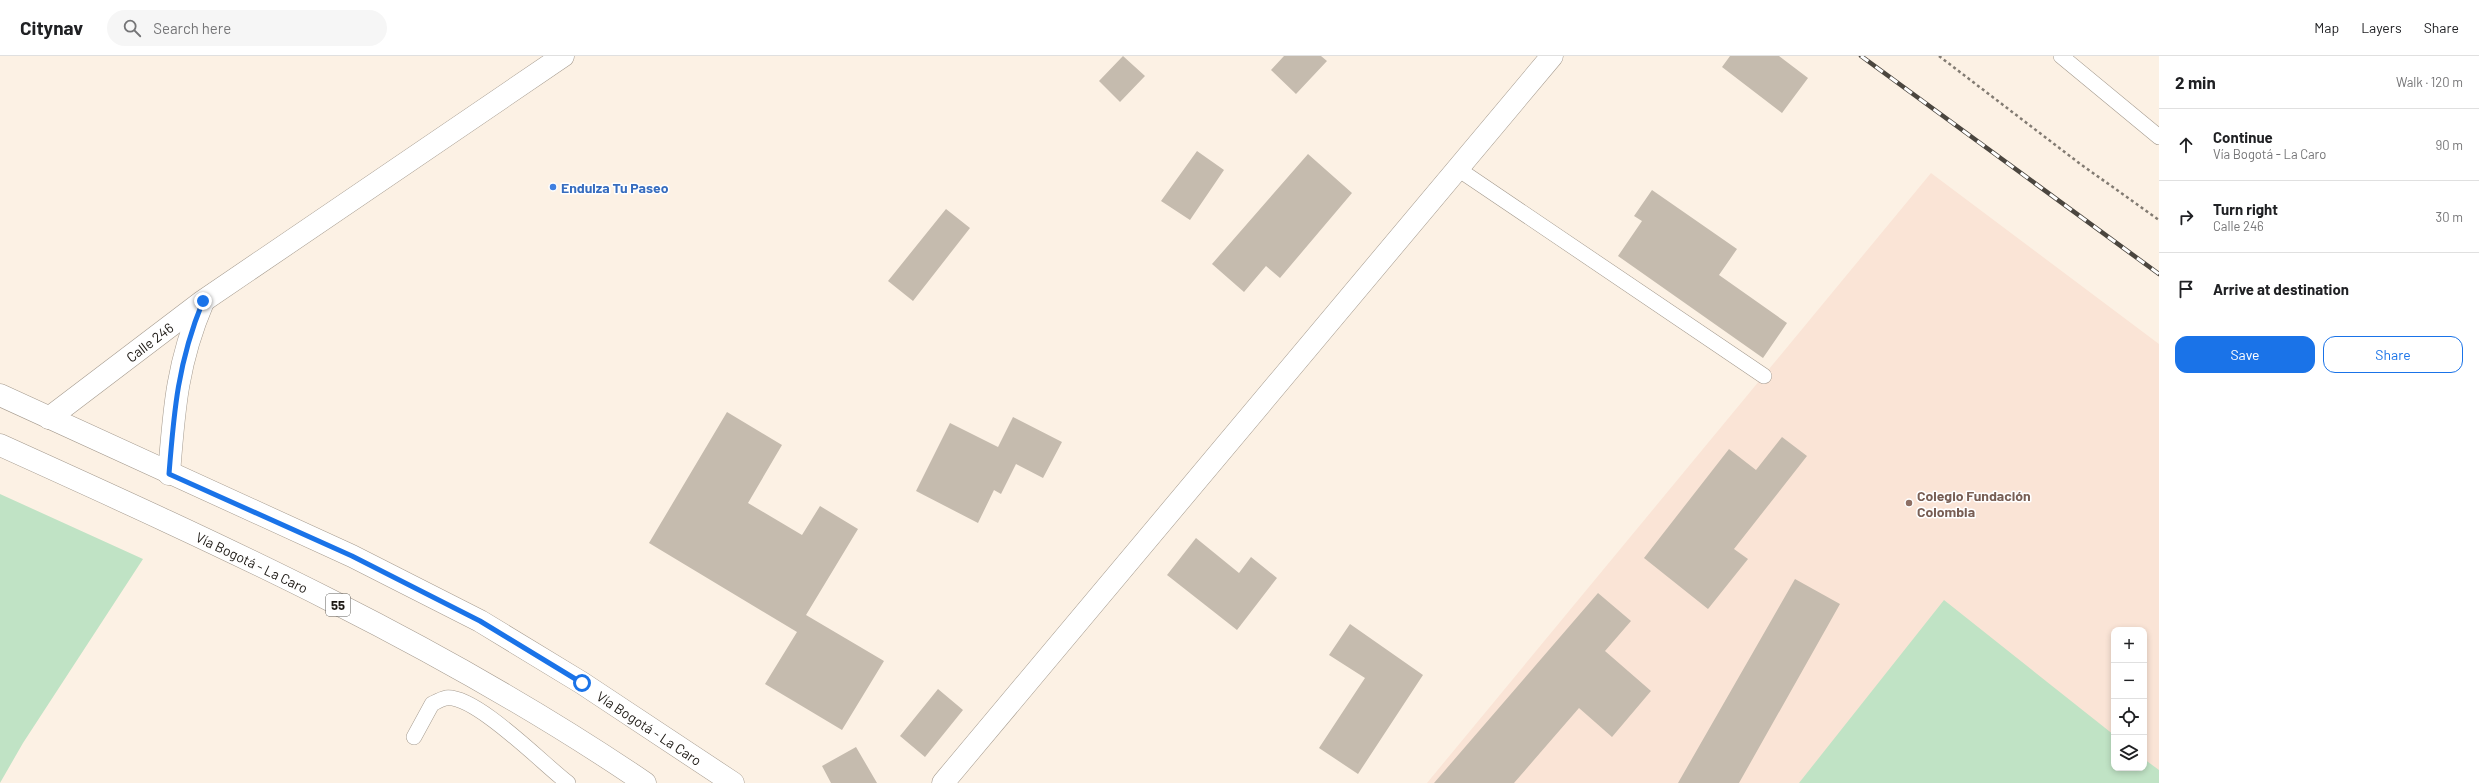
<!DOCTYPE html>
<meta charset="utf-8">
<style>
:root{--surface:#fff;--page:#f6f6f6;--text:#202124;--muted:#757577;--line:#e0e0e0;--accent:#1a73e8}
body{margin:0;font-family:Barlow,sans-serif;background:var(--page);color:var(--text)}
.controls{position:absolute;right:12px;bottom:12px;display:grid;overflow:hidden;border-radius:8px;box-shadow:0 2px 6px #0003}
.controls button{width:36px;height:36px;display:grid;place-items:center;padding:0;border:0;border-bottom:1px solid var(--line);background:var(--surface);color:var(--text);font:20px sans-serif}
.stop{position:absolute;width:12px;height:12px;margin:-9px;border:3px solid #1a73e8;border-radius:50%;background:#fff}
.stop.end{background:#1a73e8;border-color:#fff;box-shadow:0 1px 4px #0008}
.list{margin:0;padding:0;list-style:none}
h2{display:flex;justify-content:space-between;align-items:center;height:52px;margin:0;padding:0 16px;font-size:17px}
h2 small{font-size:13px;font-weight:400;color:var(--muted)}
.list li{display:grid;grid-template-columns:26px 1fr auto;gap:12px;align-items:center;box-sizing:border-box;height:72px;padding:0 16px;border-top:1px solid var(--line)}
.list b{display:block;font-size:15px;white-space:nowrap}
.list p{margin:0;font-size:13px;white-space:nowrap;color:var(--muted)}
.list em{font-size:13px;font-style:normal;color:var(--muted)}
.actions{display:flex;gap:8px;padding:12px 16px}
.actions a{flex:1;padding:9px 0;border:1px solid var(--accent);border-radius:12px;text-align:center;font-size:14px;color:var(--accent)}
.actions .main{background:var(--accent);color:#fff}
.icon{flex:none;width:22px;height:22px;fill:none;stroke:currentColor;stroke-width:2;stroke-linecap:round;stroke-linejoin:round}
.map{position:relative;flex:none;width:2159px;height:727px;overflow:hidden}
header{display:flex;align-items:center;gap:24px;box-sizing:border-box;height:56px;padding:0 20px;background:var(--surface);border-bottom:1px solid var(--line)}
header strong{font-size:19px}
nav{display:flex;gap:22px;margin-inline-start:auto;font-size:14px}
.search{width:280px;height:36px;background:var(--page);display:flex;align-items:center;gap:10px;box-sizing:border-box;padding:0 14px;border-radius:22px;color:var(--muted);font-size:15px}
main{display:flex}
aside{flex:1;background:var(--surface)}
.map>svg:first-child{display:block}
.education{fill:#fae4d6;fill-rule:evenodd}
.green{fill:#c0e3c5}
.building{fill:#c5bbae}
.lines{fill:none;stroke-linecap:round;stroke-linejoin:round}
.service-casing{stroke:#a49a8e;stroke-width:16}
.minor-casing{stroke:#a49a8e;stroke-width:23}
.primary-casing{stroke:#a49a8e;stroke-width:23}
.path{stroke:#827b72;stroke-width:2.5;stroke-dasharray:3 3;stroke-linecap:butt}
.service{stroke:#fff;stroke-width:15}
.minor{stroke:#fff;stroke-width:22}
.primary{stroke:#fff;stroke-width:22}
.rail-casing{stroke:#4b463f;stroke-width:4.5}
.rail{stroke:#fff;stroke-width:3;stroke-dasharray:9;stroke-linecap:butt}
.route{stroke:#1a73e8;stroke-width:5}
.shop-dot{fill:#3f7fe0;stroke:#fff;stroke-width:1.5}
.education-dot{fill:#8d6e63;stroke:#fff;stroke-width:1.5}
.labels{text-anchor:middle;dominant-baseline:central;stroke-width:3;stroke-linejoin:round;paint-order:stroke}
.shield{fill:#fff;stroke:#5f5d59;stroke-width:1}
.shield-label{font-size:13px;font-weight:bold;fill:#1b1712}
.shop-label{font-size:14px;font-weight:bold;fill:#366cbe;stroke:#fff;text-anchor:start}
.street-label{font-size:14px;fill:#1b1712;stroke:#fff}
.education-label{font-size:14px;font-weight:bold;fill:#785e54;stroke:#fff;text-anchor:start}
</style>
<header>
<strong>Citynav</strong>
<div class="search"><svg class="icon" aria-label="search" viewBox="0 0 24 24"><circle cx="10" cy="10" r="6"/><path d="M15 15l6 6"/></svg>Search here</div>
<nav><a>Map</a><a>Layers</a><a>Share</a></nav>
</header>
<main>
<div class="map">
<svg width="2159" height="727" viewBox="0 0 2159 727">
<rect width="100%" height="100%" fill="#fcf1e4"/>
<!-- education -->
<path class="education" d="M1931 117 2159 288V727H1427ZM2114 574H2144V712H2114Z"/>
<!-- green -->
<path class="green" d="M0 438 143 503 23 687 0 727Z
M1944 544 2114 679V712H2144V703L2159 714V727H1799Z"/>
<!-- building -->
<path class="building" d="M1123 0 1145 20 1120 46 1099 25Z
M1284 0H1321L1327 5 1296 38 1271 14Z
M1730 0H1779L1808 22 1782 57 1722 11Z
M1197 95 1224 114 1190 164 1161 145Z
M1308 98 1352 137 1280 222 1266 210 1244 236 1212 208Z
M1652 134 1737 193 1719 219 1787 267 1763 302 1618 200 1642 165 1634 160Z
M946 153 970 172 913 245 888 225Z
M727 356 782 389 748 447 802 479 820 450 858 473 806 559 884 605 842 674 765 628 797 576 649 487Z
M1013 361 1062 386 1043 422 1016 408 1001 438 994 434 978 467 916 435 950 367 998 391Z
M1782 381 1807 400 1734 493 1748 503 1708 553 1644 502 1729 393 1756 414Z
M1196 482 1239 517 1251 501 1277 522 1237 574 1167 519Z
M1795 523 1840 548 1739 727H1678Z
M1598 537 1631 565 1605 595 1651 635 1612 681 1579 652 1514 727H1434Z
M1350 568 1423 619 1358 718 1319 692 1365 622 1329 599Z
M938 633 963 654 925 701 900 680Z
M856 691 877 727H831L822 710Z"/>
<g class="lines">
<defs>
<path id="service" d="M2061 0 2159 81
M1458 113 1764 320
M414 681 432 648C436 646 441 643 446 642 475 638 544 709 568 727"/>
<g id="minor">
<path id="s1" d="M49 362 203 245 563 0"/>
<path d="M169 418C174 353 177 307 203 246"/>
<path d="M943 727 1552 0"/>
</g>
<g id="primary">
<path id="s2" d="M0 339 352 500 480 565 582 627 733 727"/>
<path id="s3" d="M0 389C221 489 444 590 645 727"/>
</g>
</defs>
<!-- service casing -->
<use href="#service" class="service-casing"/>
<!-- minor casing -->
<use href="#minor" class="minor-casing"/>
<!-- primary casing -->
<use href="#primary" class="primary-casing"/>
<!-- path -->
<path class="path" d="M1939 0 2079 107 2159 164"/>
<!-- service -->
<use href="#service" class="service"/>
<!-- minor -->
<use href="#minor" class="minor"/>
<!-- primary -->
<use href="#primary" class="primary"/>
<defs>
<path id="rail" d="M1861 0 2159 218"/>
</defs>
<!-- rail casing -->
<use href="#rail" class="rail-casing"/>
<!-- rail -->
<use href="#rail" class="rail"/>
</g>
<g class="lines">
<!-- route -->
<path class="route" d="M203 245C178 306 174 354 169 418L352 500 480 565 582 627"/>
</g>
<!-- markers -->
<circle class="shop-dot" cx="553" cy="131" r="4"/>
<circle class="education-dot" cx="1909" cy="447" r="4"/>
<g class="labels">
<!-- shield labels -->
<rect class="shield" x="326" y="538" width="24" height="22" rx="3"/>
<g class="shield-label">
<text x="338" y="549">55</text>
</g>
<!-- shop labels -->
<g class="shop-label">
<text x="561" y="131">Endulza Tu Paseo</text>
</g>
<!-- street labels -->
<g class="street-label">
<text stroke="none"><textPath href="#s1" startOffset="126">Calle 246</textPath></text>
<text stroke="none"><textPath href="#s3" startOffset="278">Vía Bogotá - La Caro</textPath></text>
<text stroke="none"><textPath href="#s2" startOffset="731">Vía Bogotá - La Caro</textPath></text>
</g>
<!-- education labels -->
<g class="education-label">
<text x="1917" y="439">Colegio Fundación<tspan x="1917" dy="16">Colombia</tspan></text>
</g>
</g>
</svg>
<div class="controls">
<button>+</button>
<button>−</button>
<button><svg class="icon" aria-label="locate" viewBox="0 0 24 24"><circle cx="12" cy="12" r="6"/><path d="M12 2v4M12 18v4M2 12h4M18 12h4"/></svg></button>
<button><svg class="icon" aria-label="layers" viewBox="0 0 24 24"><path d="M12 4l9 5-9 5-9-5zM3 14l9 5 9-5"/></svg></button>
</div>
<div class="stop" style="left:582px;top:627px"></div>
<div class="stop end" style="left:203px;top:245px"></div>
</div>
<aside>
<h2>2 min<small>Walk · 120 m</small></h2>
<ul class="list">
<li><svg class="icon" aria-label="ahead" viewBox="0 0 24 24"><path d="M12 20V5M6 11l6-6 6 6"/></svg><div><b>Continue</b><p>Vía Bogotá - La Caro</p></div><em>90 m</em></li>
<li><svg class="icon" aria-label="right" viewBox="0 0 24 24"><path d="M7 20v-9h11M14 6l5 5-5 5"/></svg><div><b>Turn right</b><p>Calle 246</p></div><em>30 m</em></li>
<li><svg class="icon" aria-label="arrive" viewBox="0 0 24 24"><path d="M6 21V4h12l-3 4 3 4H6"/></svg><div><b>Arrive at destination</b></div></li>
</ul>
<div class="actions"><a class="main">Save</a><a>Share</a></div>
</aside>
</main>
